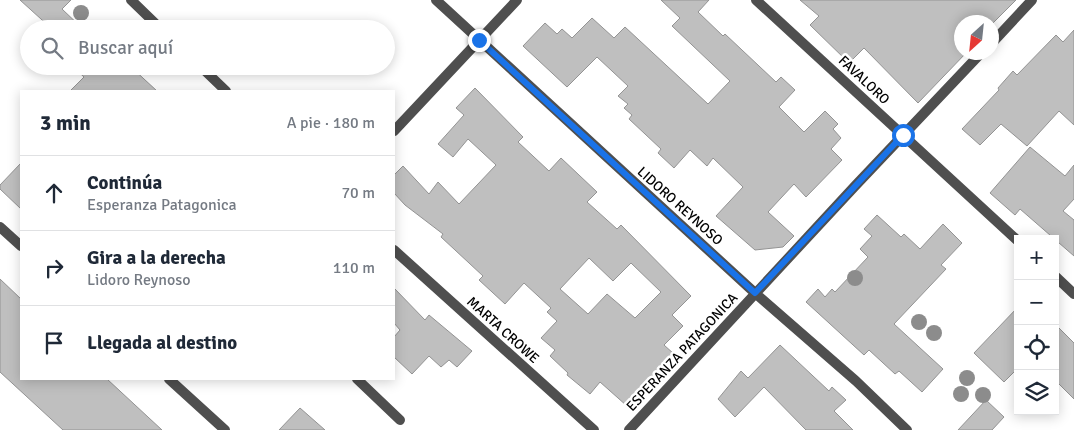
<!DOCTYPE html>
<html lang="es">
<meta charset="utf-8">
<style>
:root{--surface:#fff;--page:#f2f2f3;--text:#1f2937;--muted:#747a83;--line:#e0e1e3}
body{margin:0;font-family:Signika,sans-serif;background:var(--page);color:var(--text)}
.controls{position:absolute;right:15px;bottom:15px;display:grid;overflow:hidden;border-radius:0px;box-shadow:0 2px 12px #0003}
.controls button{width:45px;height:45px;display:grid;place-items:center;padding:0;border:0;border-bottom:1px solid var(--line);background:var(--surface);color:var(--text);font:25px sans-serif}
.compass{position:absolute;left:954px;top:15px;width:45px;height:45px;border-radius:50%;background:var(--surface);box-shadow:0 2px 12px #0003;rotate:207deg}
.stop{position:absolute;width:15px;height:15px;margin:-11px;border:4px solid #1a73e8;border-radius:50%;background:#fff}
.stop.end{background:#1a73e8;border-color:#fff;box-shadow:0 1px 5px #0008}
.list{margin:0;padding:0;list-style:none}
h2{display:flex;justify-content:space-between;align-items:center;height:65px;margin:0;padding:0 20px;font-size:21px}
h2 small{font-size:16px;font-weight:400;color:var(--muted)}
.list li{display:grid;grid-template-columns:32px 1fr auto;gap:15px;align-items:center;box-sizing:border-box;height:75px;padding:0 20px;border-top:1px solid var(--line)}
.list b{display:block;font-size:19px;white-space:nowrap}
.list p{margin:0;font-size:16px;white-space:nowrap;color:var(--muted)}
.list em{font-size:16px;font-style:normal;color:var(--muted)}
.icon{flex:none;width:28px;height:28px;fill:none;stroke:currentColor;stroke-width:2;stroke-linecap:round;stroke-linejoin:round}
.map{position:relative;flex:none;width:1074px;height:430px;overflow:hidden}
.search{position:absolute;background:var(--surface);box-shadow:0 2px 12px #0003;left:20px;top:20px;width:375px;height:55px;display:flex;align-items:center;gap:12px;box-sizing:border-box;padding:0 18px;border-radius:28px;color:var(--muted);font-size:19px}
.panel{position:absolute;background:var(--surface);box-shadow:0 2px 12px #0003;left:20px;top:90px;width:375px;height:290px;border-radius:0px}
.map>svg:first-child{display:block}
.building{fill:#bfbfbf;stroke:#939393;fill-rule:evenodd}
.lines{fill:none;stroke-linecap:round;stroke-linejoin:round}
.minor{stroke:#4f4f4f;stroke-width:10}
.tree{fill:#8c8c8c}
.route{stroke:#1a73e8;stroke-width:6}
.labels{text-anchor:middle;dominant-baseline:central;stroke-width:5;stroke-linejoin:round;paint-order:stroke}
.street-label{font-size:14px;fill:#000;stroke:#fff}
</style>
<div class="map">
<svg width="1074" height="430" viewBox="0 0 1074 430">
<rect width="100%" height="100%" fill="#fff"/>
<!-- building -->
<path class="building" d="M20 0H71L62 9 83 29H52Z
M661 0H709L698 12 723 36 725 34 776 82 781 77 795 90 779 107 804 132 825 111 838 124 833 129 841 138 831 149 842 160 806 197 794 184 768 212 794 236 783 247 755 250 716 216 743 187 713 158 707 166 690 150 674 168 658 153 661 149 629 119 632 115 624 108 628 104 618 96 628 86 597 57 567 87 523 46 545 23 557 34 562 29 572 38 592 18 614 38 625 27 708 104 730 81 672 26 680 18Z
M800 0H1016L992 24 962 22V52H967L918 103 864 48 849 63 810 25 819 16Z
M1074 30V125L1059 111 1027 146 1001 124 980 145 962 129 999 90 998 88 1013 71 1017 75 1056 35 1063 42Z
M72 66H130L157 91H70L84 77Z
M475 88 523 137 518 142 549 171 561 158 597 192 587 202 617 229 621 225 691 296 672 315 683 326 664 345 674 354 627 406 600 382 590 394 567 375 568 373 550 356 555 350 541 338 557 321 547 312 551 308 524 283 505 304 479 280 483 276 441 237 443 234 405 205 394 193V175L403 166 429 194 438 182 459 204 496 165 468 139 453 157 438 144 464 115 456 108ZM589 258 613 281 631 263 661 292 635 318 607 294 588 314 560 289Z
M1030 147 1065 176 1074 165V199L1063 211 1074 220V256L1020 209 1015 215 990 193Z
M21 163V209L0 189V185Z
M877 215 901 237 904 234 920 249 943 224 962 243 941 265 946 269 894 324 943 369 922 392 899 371 895 374 869 350 864 355 806 302 818 289 825 297 832 289 835 292 868 257 860 249 872 236 864 229Z
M0 279 21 299V379H107L162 430H63L0 372Z
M394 288 425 320 429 315 472 351 457 367 449 360 441 367 429 356 412 374 394 357V337L400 330 394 323Z
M1018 307V368L1004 382 974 353Z
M1055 324 1074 343V399L1055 380Z
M780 345 829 391 832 387 846 400 834 411 853 430H806L764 387 735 417 718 399 741 371 748 378Z
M986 400 1004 417 992 430H958Z
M300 408 325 430H279Z"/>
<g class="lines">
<!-- minor -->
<path class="minor" d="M131 0 161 29
M436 0 755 293 856 381 907 430
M756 0 1018 241
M992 43 1032 0
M200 66 226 91
M394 131 517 0
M0 227 21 246
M394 250 594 430
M1055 276 1074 294
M169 379 225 430
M357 379 400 420
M629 430 855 186 982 52"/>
</g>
<!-- trees -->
<g class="tree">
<circle cx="81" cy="13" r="8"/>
<circle cx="855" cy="278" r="8"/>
<circle cx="919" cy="322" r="8"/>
<circle cx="934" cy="333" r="8"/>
<circle cx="967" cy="378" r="8"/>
<circle cx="961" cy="394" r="8"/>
<circle cx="983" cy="395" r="8"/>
</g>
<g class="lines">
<!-- route -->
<path class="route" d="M479 40 755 293 903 135"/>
</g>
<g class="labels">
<!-- street labels -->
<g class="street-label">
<text transform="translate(864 80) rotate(43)">FAVALORO</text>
<text transform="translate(680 206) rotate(42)">LIDORO REYNOSO</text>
<text transform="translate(503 330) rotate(42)">MARTA CROWE</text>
<text transform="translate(682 352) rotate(-47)">ESPERANZA PATAGONICA</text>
</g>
</g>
</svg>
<div class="controls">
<button>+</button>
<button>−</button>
<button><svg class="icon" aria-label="locate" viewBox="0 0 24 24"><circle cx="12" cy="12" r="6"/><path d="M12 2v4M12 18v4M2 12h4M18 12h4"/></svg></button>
<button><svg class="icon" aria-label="layers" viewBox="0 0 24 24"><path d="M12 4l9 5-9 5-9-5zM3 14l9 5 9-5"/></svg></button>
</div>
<svg class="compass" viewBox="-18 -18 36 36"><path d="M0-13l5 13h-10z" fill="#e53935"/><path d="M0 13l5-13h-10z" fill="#747a83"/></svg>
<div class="stop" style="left:903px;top:135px"></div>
<div class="stop end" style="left:479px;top:40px"></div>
<div class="search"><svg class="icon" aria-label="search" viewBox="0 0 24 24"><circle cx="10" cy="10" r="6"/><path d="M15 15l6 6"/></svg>Buscar aquí</div>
<section class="panel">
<h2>3 min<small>A pie · 180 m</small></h2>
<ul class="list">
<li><svg class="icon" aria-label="ahead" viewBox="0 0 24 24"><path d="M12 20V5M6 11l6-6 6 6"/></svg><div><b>Continúa</b><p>Esperanza Patagonica</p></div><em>70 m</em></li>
<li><svg class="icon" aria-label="right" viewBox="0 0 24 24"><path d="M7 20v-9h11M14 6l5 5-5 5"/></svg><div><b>Gira a la derecha</b><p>Lidoro Reynoso</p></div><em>110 m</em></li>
<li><svg class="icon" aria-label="arrive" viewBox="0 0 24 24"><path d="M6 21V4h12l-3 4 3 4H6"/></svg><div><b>Llegada al destino</b></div></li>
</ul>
</section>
</div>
